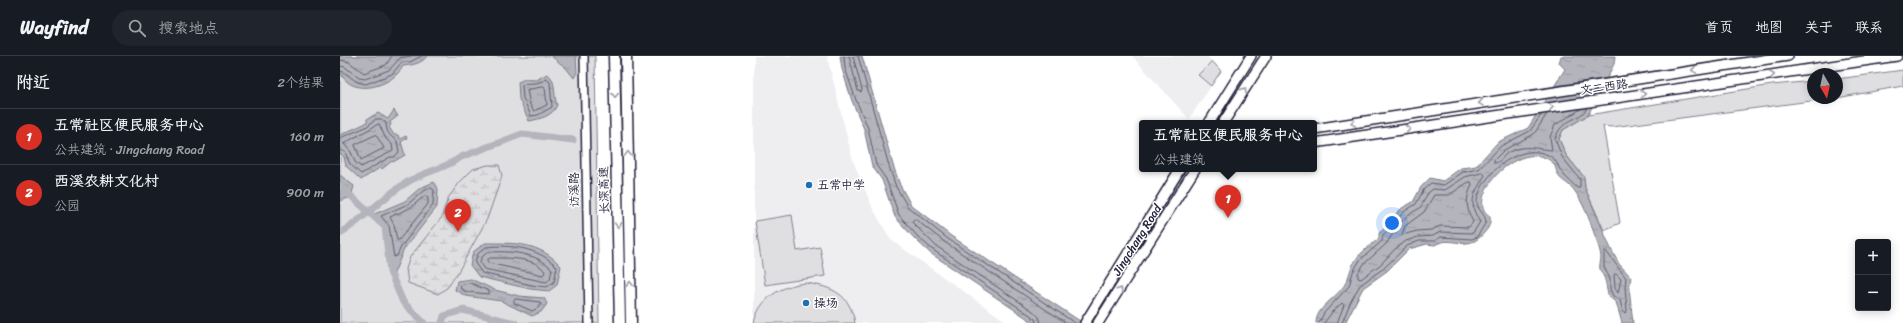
<!DOCTYPE html>
<html lang="zh">
<meta charset="utf-8">
<style>
:root{--surface:#171b24;--page:#20242c;--text:#f1f3f6;--muted:#9ea1a6;--line:#363941;--accent:#d93025}
body{margin:0;font-family:Sriracha,"LXGW WenKai TC",sans-serif;background:var(--page);color:var(--text)}
.controls{position:absolute;right:12px;bottom:12px;display:grid;overflow:hidden;border-radius:4px;box-shadow:0 2px 10px #0003}
.controls button{width:36px;height:36px;display:grid;place-items:center;padding:0;border:0;border-bottom:1px solid var(--line);background:var(--surface);color:var(--text);font:20px sans-serif}
.compass{position:absolute;left:1467px;top:12px;width:36px;height:36px;border-radius:50%;background:var(--surface);box-shadow:0 2px 10px #0003;rotate:171deg}
.you{position:absolute;left:1052px;top:167px;width:14px;height:14px;margin:-10px;border:3px solid #fff;border-radius:50%;background:#1a73e8;box-shadow:0 0 0 6px #1a73e833}
.badge{display:grid;place-items:center;width:26px;height:26px;border-radius:50%;background:var(--accent);color:#fff;font-size:13px;font-weight:700}
.pin{position:absolute;translate:-50% -33px;filter:drop-shadow(0 1px 2px #0008)}
.pin::after{content:'';position:absolute;top:21px;width:14px;height:12px;background:inherit;clip-path:polygon(0 0,100% 0,50% 100%)}
.popup{position:absolute;left:799px;top:64px;width:178px;height:52px;box-sizing:border-box;display:grid;place-content:center;border-radius:4px;background:var(--surface);filter:drop-shadow(0 1px 3px #0005);font-size:13px;white-space:nowrap;color:var(--muted)}
.popup b{font-size:15px;color:var(--text)}
.popup::after{content:'';position:absolute;left:50%;top:100%;margin-left:-8px;border:8px solid transparent;border-top-color:var(--surface)}
.list{margin:0;padding:0;list-style:none}
h2{display:flex;justify-content:space-between;align-items:center;height:52px;margin:0;padding:0 16px;font-size:17px}
h2 small{font-size:13px;font-weight:400;color:var(--muted)}
.list li{display:grid;grid-template-columns:26px 1fr auto;gap:12px;align-items:center;box-sizing:border-box;height:56px;padding:0 16px;border-top:1px solid var(--line)}
.list b{display:block;font-size:15px;white-space:nowrap}
.list p{margin:0;font-size:13px;white-space:nowrap;color:var(--muted)}
.list em{font-size:13px;font-style:normal;color:var(--muted)}
.icon{flex:none;width:22px;height:22px;fill:none;stroke:currentColor;stroke-width:2;stroke-linecap:round;stroke-linejoin:round}
.map{position:relative;flex:none;width:1563px;height:267px;overflow:hidden}
header{display:flex;align-items:center;gap:24px;box-sizing:border-box;height:56px;padding:0 20px;background:var(--surface);border-bottom:1px solid var(--line)}
header strong{font-size:19px}
nav{display:flex;gap:22px;margin-inline-start:auto;font-size:14px}
.search{width:280px;height:36px;background:var(--page);display:flex;align-items:center;gap:10px;box-sizing:border-box;padding:0 14px;border-radius:22px;color:var(--muted);font-size:15px}
main{display:flex}
aside{flex:1;background:var(--surface)}
.map>svg:first-child{display:block}
.built{fill:#eeeef1}
.green{fill:#dfdfe2;stroke:#80808e}
.wetland{fill:url(#wetland-marsh);stroke:#80808e}
.water{fill:url(#water-ripples);stroke:#7a7a88}
.lines{fill:none;stroke-linecap:round;stroke-linejoin:round}
.shore{stroke:#5c5c6f;stroke-width:1}
.canal{stroke:#b4b4bc;stroke-width:7}
.minor-casing{stroke:#22223b;stroke-width:10}
.major-casing{stroke:#22223b;stroke-width:12}
.highway-casing{stroke:#22223b;stroke-width:13}
.minor{stroke:#fff;stroke-width:7}
.major{stroke:#fff;stroke-width:9}
.highway{stroke:#fff;stroke-width:10}
.oneway{stroke:#9c9ca7}
.poi-dot{fill:#1f6fb2;stroke:#fff;stroke-width:1.5}
.labels{text-anchor:middle;dominant-baseline:central;stroke-width:3;stroke-linejoin:round;paint-order:stroke}
.street-label{font-size:12px;fill:#22223b;stroke:#fff}
.poi-label{font-size:12px;fill:#22223b;stroke:#fff;text-anchor:start}
</style>
<header>
<strong>Wayfind</strong>
<div class="search"><svg class="icon" aria-label="search" viewBox="0 0 24 24"><circle cx="10" cy="10" r="6"/><path d="M15 15l6 6"/></svg>搜索地点</div>
<nav><a>首页</a><a>地图</a><a>关于</a><a>联系</a></nav>
</header>
<main>
<aside>
<h2>附近<small>2个结果</small></h2>
<ul class="list">
<li><span class="badge">1</span><div><b>五常社区便民服务中心</b><p>公共建筑 · Jingchang Road</p></div><em>160 m</em></li>
<li><span class="badge">2</span><div><b>西溪农耕文化村</b><p>公园</p></div><em>900 m</em></li>
</ul>
</aside>
<div class="map">
<svg width="1563" height="267" viewBox="0 0 1563 267">
<defs>
<pattern id="wetland-marsh" width="20" height="14" patternUnits="userSpaceOnUse"><rect width="20" height="14" fill="#dfdfe2"/><path d="M1 5h8M5 5V1M11 12h8M15 12V8" fill="none" stroke="#bfbfc3"/></pattern>
<pattern id="water-ripples" width="26" height="14" patternUnits="userSpaceOnUse"><rect width="26" height="14" fill="#b4b4bc"/><path d="M2 4q2-2 4 0t4 0M15 11q2-2 4 0t4 0" fill="none" stroke="#9a9aa2"/></pattern>
</defs>
<rect width="100%" height="100%" fill="#fff"/>
<filter id="ink" filterUnits="userSpaceOnUse"><feTurbulence type="fractalNoise" baseFrequency=".025" numOctaves="2"/><feDisplacementMap in="SourceGraphic" scale="8" xChannelSelector="R" yChannelSelector="G"/><feConvolveMatrix kernelMatrix="1 2 1 2 8 2 1 2 1" color-interpolation-filters="sRGB"/></filter>
<g filter="url(#ink)">
<!-- built -->
<path class="built" d="M414 0H487L513 105 533 153 551 184 668 267H414Z
M792 0H867L881 15 849 63Z"/>
<!-- green -->
<path class="green" d="M0 0H255L259 267H0Z
M872 5 881 15 871 30 858 19Z
M1563 14V30L1497 42V23Z
M1473 25V42H1494L1272 71 1263 70 1280 167 1264 174 1245 132 1244 121 1226 99 1219 83 1223 74 1248 59 1432 29Z
M452 159 457 195 480 191 485 220 425 229 415 165Z
M466 227C493 231 510 238 515 267H414C419 242 442 229 466 227Z"/>
<!-- wetland -->
<path class="wetland" d="M148 109H159L162 120 147 163 118 216 108 231 98 238 68 227 66 213 70 201 102 161 108 142 120 126 133 113Z"/>
<!-- water -->
<path class="water" d="M0 0H87C82 8 71 9 63 10 54 29 14 43 1 18 0 14 0 5 0 0Z
M211 0H236L237 16 234 22 226 12Z
M500 0H522L553 109 560 129 571 149 611 180 743 267H694L590 197 575 183 555 161 542 124 532 110 524 73 512 45 502 13Z
M1221 0H1275L1274 8 1248 59 1223 74 1219 83 1226 99 1244 121 1245 132 1271 193 1279 208 1291 221 1289 231 1293 267H1282L1276 246C1265 240 1268 234 1265 224 1264 220 1261 217 1260 213 1259 209 1261 205 1261 201 1260 193 1257 185 1254 177 1250 164 1242 145 1234 134 1230 128 1221 125 1218 119 1216 115 1216 110 1212 106 1180 79 1122 144 1150 160 1151 167 1149 172 1144 177 1127 198 1112 178 1095 189L1087 188 1069 193 1047 215 1023 232 1005 267H976C976 251 998 241 1005 228 1010 220 1010 211 1016 203 1021 196 1033 188 1039 182V177L1049 169 1052 162 1062 152 1073 146 1081 131 1090 122 1103 125 1121 112 1136 110 1158 86 1188 72 1225 13 1219 7Z
M207 18C217 23 213 39 217 49 213 60 200 63 189 65L179 43 178 26 185 23 196 24Z
M54 54 58 60 50 66 51 69 49 71 54 79H58L60 83 66 80 67 82 61 86 65 99 53 106 52 105 42 113 41 111 21 124 6 110 4 101 0 97V79L24 68 27 66V63L38 57 48 63Z
M0 119 14 130 11 141 0 145Z
M94 126 98 133 97 151 64 193 52 222 45 171 32 159 65 145 80 132Z
M145 187C176 187 199 186 221 210L217 229 209 235 190 233 139 221 130 209 133 196Z
M131 223 155 234 179 240 204 242 207 248 201 256 192 260 161 245 126 240 115 234 117 225Z"/>
<g class="lines">
<!-- shore -->
<path class="shore" d="M504 0 505 12 516 44 528 72 536 109 546 123 559 159 578 181 593 194 690 259 695 263 696 267
M509 0 518 35 521 36 522 34 513 0
M518 0 549 110 556 131 568 151 608 183 735 267
M0 4 9 6 24 17 46 9 52 0
M0 10 5 11 19 22 25 23 49 14 60 2 71 0
M0 15 4 16 17 26 26 28 52 18 62 6H70L82 0
M206 23 210 26 212 51 198 59 191 60 183 42 182 29C190 25 196 30 206 23Z
M203 31 205 32 207 49 194 55 190 49 187 34Z
M1207 58 1194 78 1164 94 1154 104V107C1161 107 1163 99 1169 96 1185 88 1196 93 1212 94L1210 81 1215 69 1241 53
M39 68 46 83 52 88 53 95 21 111 15 106 11 96 4 88Z
M36 79 44 92 21 104 15 89Z
M0 82 26 71 36 63H41L46 67C46 76 50 80 57 85L59 96 54 101H50L21 118 10 108 5 96 0 94
M1143 117 1145 119C1134 138 1127 146 1140 166L1133 177 1100 176 1093 180 1078 181 1066 185 1055 193 1041 208 1021 223 1018 222V217L1024 208 1046 188 1060 167 1068 159 1080 152 1088 137 1093 133 1105 134 1125 121Z
M1131 126 1132 129C1125 143 1126 152 1133 166L1129 171 1100 170 1091 174 1077 175 1062 179 1065 170 1084 156 1094 139H1109L1127 127Z
M91 132 94 134 93 149 61 191 57 200 54 201 49 170 41 160 68 148 82 136Z
M85 140 88 141V148L59 184H57L54 169 50 161 70 152Z
M146 191C170 188 200 192 217 211L214 226 207 231 191 229 142 217 135 207 137 199Z
M1266 195 1286 222 1285 231 1287 255 1285 257 1283 256 1280 244 1273 240 1270 233V223L1264 211V196Z
M148 196C169 195 196 196 212 213L210 223 206 226 144 213 140 207 141 202Z
M151 202C167 202 197 201 205 216L203 219 148 207 147 204Z
M1276 218 1281 223 1278 237 1275 232 1274 219Z
M130 227 149 235V238L127 236 120 232 121 229Z
M176 243 200 246 201 248 198 252 192 255 174 247V244Z
M701 267 699 261 693 255 596 190 572 166 573 164 575 163 606 187 726 267
M979 267 984 257 1009 230 1013 216 1020 204 1042 185 1043 179 1052 171 1056 164 1065 155 1076 148 1084 133 1091 127 1104 129 1123 116 1139 113 1161 90 1190 75 1201 59
M984 267 993 255 1002 247 1004 249 997 267
M1002 267 1010 247 1020 229 1044 212 1067 190 1079 185H1094L1101 181 1132 183 1137 181 1146 166C1146 158 1136 154 1137 144 1143 116 1182 84 1210 100 1219 106 1218 113 1224 119 1228 124 1233 127 1237 132H1240V123L1222 101 1215 83C1222 61 1239 66 1247 52"/>
<!-- canal -->
<path class="canal" d="M0 130 45 171 50 216 63 246 84 267
M0 177C24 164 42 141 66 127 83 116 105 113 121 101L182 78 233 84
M102 267 104 260 123 254 175 267"/>
<defs>
<path id="minor" d="M244 0 249 267"/>
<path id="major" d="M869 67 911 0
M883 67 926 0
M974 73 1448 0
M974 87 1557 0
M745 267 840 113
M758 267 855 113"/>
<path id="highway" d="M274 0 280 267
M286 0 291 267"/>
</defs>
<!-- minor casing -->
<use href="#minor" class="minor-casing"/>
<!-- major casing -->
<use href="#major" class="major-casing"/>
<!-- highway casing -->
<use href="#highway" class="highway-casing"/>
<!-- minor -->
<use href="#minor" class="minor"/>
<!-- major -->
<use href="#major" class="major"/>
<!-- highway -->
<use href="#highway" class="highway"/>
</g>
<!-- one-way arrows -->
<defs><path id="oneway-chevron" d="M-2-3.5L2.5 0L-2 3.5" fill="none" stroke-width="1.6" stroke-linecap="round" stroke-linejoin="round"/></defs>
<g class="oneway">
<use href="#oneway-chevron" transform="translate(1354 14) rotate(171)"/>
<use href="#oneway-chevron" transform="translate(1432 19) rotate(-8)"/>
<use href="#oneway-chevron" transform="translate(904 34) rotate(-57)"/>
<use href="#oneway-chevron" transform="translate(1303 38) rotate(-8)"/>
<use href="#oneway-chevron" transform="translate(275 39) rotate(89)"/>
<use href="#oneway-chevron" transform="translate(1141 47) rotate(171)"/>
<use href="#oneway-chevron" transform="translate(1211 51) rotate(-8)"/>
<use href="#oneway-chevron" transform="translate(1013 67) rotate(171)"/>
<use href="#oneway-chevron" transform="translate(1068 73) rotate(-8)"/>
<use href="#oneway-chevron" transform="translate(288 98) rotate(-91)"/>
<use href="#oneway-chevron" transform="translate(278 169) rotate(89)"/>
<use href="#oneway-chevron" transform="translate(290 228) rotate(-91)"/>
<use href="#oneway-chevron" transform="translate(780 234) rotate(-57)"/>
</g>
</g>
<!-- markers -->
<g class="poi-dot">
<circle cx="469" cy="129" r="4"/>
<circle cx="466" cy="247" r="4"/>
</g>
<g class="labels">
<!-- street labels -->
<g class="street-label">
<text transform="translate(1264 31) rotate(-8)">文二西路</text>
<text transform="translate(234 134) rotate(-90)">访溪路</text>
<text transform="translate(264 134) rotate(-91)">长深高速</text>
<text transform="translate(797 184) rotate(-58)">Jingchang Road</text>
</g>
<!-- poi labels -->
<g class="poi-label">
<text x="477" y="129">五常中学</text>
<text x="474" y="247">操场</text>
</g>
</g>
</svg>
<div class="controls">
<button>+</button>
<button>−</button>
</div>
<svg class="compass" viewBox="-18 -18 36 36"><path d="M0-13l5 13h-10z" fill="#e53935"/><path d="M0 13l5-13h-10z" fill="#9ea1a6"/></svg>
<div class="you"></div>
<div class="pin badge" style="left:888px;top:162px">1</div>
<div class="popup"><b>五常社区便民服务中心</b>公共建筑</div>
<div class="pin badge" style="left:118px;top:176px">2</div>
</div>
</main>
